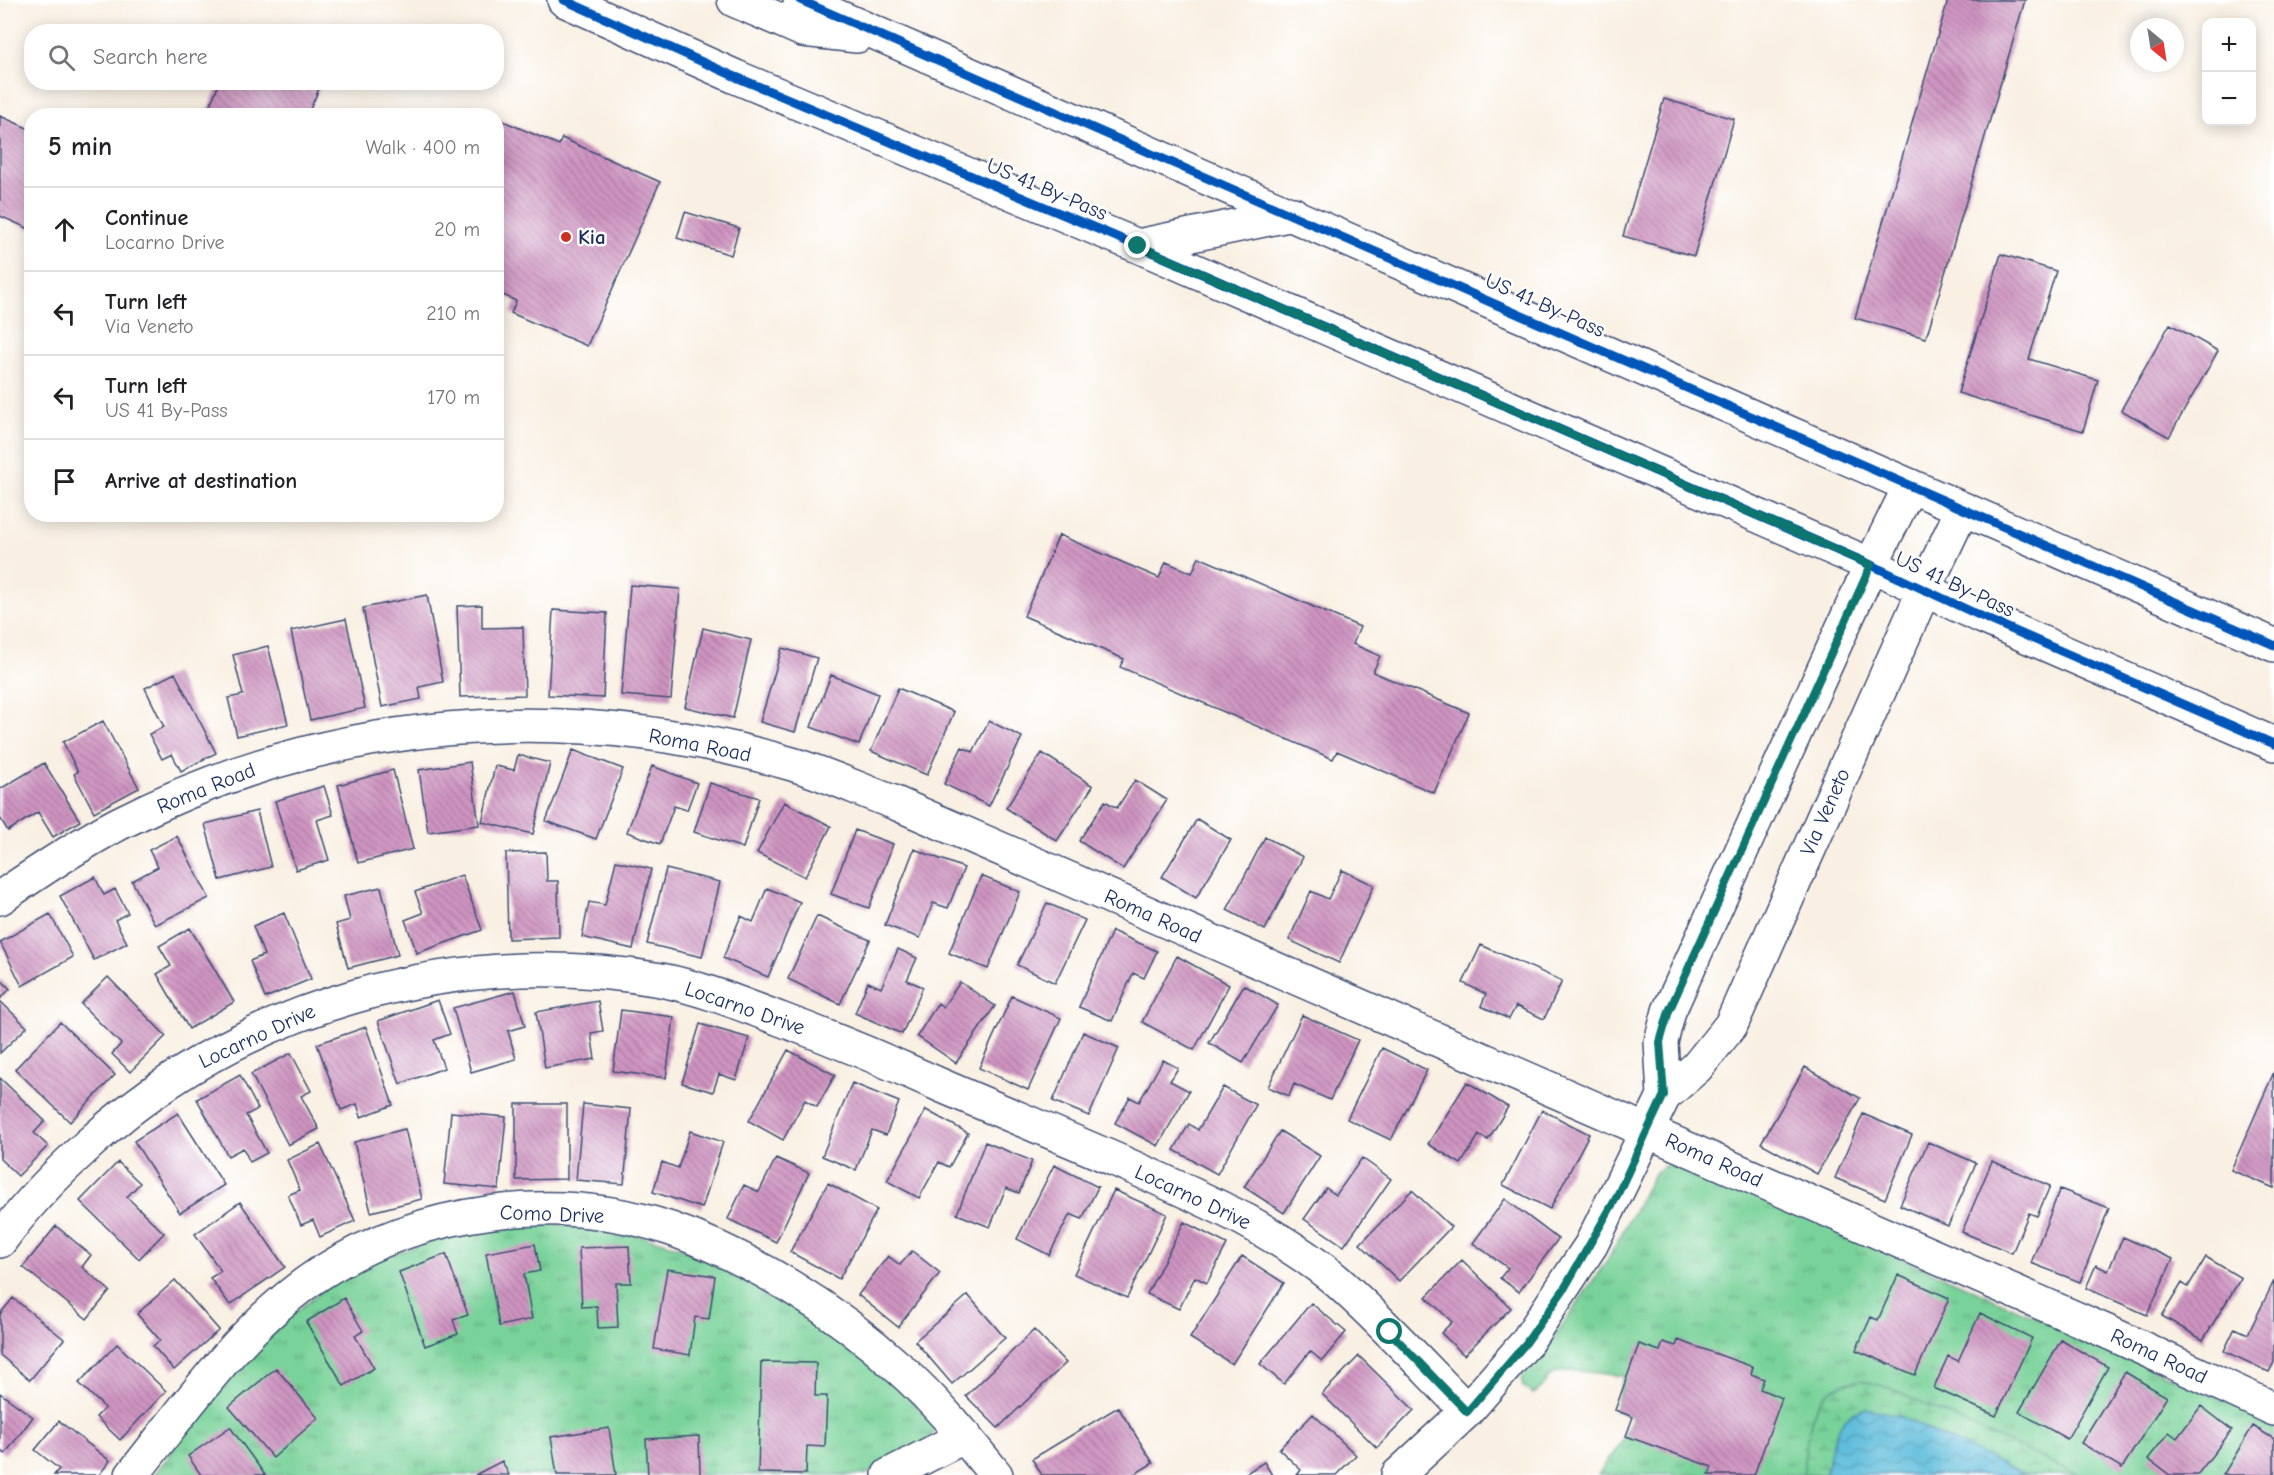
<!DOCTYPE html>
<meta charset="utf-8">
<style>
:root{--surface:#fff;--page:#f2f2f2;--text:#202124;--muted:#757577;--line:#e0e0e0}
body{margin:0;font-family:"Comic Neue",sans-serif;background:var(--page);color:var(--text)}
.controls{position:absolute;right:18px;top:18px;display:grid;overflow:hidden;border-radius:12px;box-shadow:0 3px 15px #0003}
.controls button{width:54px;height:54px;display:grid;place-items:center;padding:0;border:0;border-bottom:2px solid var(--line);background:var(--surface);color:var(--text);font:30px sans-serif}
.compass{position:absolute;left:2130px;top:18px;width:54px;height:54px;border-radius:50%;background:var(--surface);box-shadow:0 3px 15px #0003;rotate:150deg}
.stop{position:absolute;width:18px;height:18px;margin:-14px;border:4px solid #0f766e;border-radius:50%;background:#fff}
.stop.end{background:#0f766e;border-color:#fff;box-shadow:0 2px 6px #0008}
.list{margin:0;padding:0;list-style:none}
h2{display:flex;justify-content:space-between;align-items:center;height:78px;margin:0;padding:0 24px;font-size:26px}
h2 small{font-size:20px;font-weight:400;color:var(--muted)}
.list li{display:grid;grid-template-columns:39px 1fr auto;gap:18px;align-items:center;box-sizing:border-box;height:84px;padding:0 24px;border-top:2px solid var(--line)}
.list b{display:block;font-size:22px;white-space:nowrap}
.list p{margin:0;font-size:20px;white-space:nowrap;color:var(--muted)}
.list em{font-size:20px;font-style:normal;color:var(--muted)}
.icon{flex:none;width:33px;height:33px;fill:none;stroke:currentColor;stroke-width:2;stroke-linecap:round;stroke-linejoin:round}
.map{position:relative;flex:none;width:2274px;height:1475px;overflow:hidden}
.search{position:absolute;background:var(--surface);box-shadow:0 3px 15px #0003;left:24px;top:24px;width:480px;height:66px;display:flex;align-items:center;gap:15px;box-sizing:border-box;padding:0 21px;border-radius:24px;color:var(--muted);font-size:22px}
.panel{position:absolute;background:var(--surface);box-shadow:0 3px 15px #0003;left:24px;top:108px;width:480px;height:414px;border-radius:24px}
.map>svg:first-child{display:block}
.grass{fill:url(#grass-tufts);stroke:#4a807c;stroke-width:1.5}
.wetland{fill:url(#wetland-marsh);stroke:#4a807c;stroke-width:1.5}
.water{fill:url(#water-waves);stroke:#3c769d;stroke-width:1.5}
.building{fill:url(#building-back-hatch)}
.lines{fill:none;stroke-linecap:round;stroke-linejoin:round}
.minor-casing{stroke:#3c4c72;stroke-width:36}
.major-casing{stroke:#3c4c72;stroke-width:36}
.minor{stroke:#fff;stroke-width:33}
.major{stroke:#fff;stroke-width:33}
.cycleway-casing{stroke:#fff;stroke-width:13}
.cycleway{stroke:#0057b8;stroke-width:9}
.route{stroke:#0f766e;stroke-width:8}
.poi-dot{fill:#c8321e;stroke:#fff;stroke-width:2}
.labels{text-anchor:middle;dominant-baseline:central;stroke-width:5;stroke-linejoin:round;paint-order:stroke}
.street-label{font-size:21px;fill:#1b2f5e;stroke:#fff}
.poi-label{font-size:21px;font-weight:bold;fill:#1b2f5e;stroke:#fff;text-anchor:start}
</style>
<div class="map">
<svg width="2274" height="1475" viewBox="0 0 2274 1475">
<defs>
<pattern id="grass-tufts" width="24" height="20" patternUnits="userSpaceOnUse" patternTransform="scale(1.5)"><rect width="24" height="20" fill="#78d299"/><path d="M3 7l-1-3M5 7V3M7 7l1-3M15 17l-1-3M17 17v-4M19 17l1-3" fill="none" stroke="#62ab80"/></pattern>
<pattern id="wetland-marsh" width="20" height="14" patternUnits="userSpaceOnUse" patternTransform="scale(1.5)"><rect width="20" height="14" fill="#78d299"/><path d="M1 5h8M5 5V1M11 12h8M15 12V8" fill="none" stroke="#62ab80"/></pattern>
<pattern id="water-waves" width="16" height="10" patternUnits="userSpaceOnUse" patternTransform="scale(1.5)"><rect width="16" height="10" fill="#5ebddc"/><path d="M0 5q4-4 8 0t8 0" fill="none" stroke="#4d9ab6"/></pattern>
<pattern id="building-back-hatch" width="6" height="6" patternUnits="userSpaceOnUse" patternTransform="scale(1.5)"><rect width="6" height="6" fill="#cf94c1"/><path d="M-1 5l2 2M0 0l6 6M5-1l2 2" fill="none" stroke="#a779a0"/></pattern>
</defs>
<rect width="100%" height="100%" fill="#fff"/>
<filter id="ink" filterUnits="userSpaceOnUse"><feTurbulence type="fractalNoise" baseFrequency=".0167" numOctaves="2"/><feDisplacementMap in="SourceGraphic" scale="12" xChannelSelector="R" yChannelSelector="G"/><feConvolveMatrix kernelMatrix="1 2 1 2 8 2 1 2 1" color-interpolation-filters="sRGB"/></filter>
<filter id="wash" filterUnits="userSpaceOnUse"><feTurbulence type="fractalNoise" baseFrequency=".008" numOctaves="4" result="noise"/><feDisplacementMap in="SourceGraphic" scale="24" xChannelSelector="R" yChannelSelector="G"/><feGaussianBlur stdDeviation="1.35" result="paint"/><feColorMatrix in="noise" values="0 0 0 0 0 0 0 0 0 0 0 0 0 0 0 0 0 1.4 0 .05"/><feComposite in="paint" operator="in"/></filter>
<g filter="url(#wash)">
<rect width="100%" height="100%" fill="#f9f0e3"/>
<!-- grass -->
<path class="grass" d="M1677 1163 1690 1165 2274 1422V1475H1598L1623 1440 1633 1417 1615 1410 1624 1376C1607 1375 1567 1367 1553 1374 1544 1379 1542 1391 1533 1394L1523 1387 1521 1379 1550 1343 1606 1262 1655 1172 1665 1166Z
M555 1224C592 1227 628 1232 663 1242 720 1258 814 1311 859 1350 886 1373 911 1401 937 1427 926 1452 887 1464 864 1475H154C209 1405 265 1326 341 1278 374 1259 436 1238 474 1230 500 1225 529 1226 555 1224Z"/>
<!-- wetland -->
<path class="wetland" d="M1861 1380 1889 1388 2079 1475H1804C1803 1454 1810 1408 1826 1394 1836 1385 1848 1382 1861 1380Z"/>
<!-- water -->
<path class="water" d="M1866 1408 1897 1415 2025 1475H1825C1834 1445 1832 1416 1866 1408Z"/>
<g id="blocks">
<!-- building -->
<path class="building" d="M1948 0H2025L1926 338 1855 318Z
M220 82H322L307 116H205Z
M1664 99 1734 119 1694 256 1623 236Z
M0 116 32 130V230L0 216Z
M496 118 559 145 562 138 660 182 587 346 511 313 516 301 499 293 496 298Z
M685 212 739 228 731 255 677 238Z
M2001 254 2056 271 2029 359 2098 380 2083 431 1958 393Z
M2170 324 2218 351 2169 437 2121 410Z
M1059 535 1159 578 1166 562 1192 573 1199 557 1360 627 1353 644 1380 656 1373 672 1469 713 1434 793 1337 751 1333 759 1120 667 1124 659 1024 616Z
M630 585 680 589 671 699 621 695Z
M427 595 443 682 419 687 421 699 382 707 363 608Z
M482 605V628L523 627 525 695 460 697 457 606Z
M553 610 607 613 603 698 548 695Z
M346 619 365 708 310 720 291 631Z
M703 628 751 640 733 718 685 707Z
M268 646 288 724 237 736 228 698 243 695 233 655Z
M782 648 817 658 795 732 760 722Z
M175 673 216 753 181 771 172 754 162 759 149 734 164 727 145 688Z
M831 675 878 694 859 745 811 727Z
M898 688 954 712 927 775 871 751Z
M103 721 139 788 94 812 74 774 78 772 63 742Z
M989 721 1022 737 989 806 944 784 962 747 973 752Z
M573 750 623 769 596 839 546 821Z
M1042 753 1093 786 1057 841 1006 808Z
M518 755 550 763 533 834 482 822 495 766 514 770Z
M470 762 479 825 428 832 419 770Z
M44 763 80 821 53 837 38 812 8 831 0 818V789Z
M652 766 697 783 687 810 674 806 660 844 627 832Z
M393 770 413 849 358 863 338 785Z
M1135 780 1167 800 1123 869 1079 841 1105 801 1117 808Z
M710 783 759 798 743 848 694 832Z
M324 786 333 815 317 820 329 860 296 870 275 801Z
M784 802 831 826 805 877 757 853Z
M257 811 271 867 220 880 205 824Z
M1197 819 1231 840 1196 898 1162 877Z
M855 830 893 844 869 908 831 894Z
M177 836 209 898 155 925 132 881 158 867 149 850Z
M1265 837 1303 857 1265 930 1227 910Z
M914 849 964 868 948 908 933 903 920 938 885 925Z
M546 852 547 881H558L559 937 508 939 506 853Z
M616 861 651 869 633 949 582 937 589 902 605 905Z
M666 869 720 882 702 957 647 944Z
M1342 870 1374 885 1339 963 1289 940 1311 891 1328 899Z
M462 875 482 930 417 953 405 920 423 913 415 892Z
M981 876 1020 892 988 969 949 953Z
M95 877 104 895 115 889 128 913 115 920 127 943 94 960 60 896Z
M381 887 398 955 348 968 336 924 350 920 344 896Z
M767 888 800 902 768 977 723 958 741 916 753 922Z
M1047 903 1085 920 1055 983 1017 965Z
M284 913 311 979 265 998 250 961 264 955 253 926Z
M50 914 73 957 22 986 0 942Z
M817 916 870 940 840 1004 788 979Z
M190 928 234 1002 189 1029 157 974 171 966 159 946Z
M1112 931 1157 951 1144 978 1133 973 1112 1021 1079 1007Z
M1481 945 1562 981 1544 1019 1516 1006 1509 1019 1481 1006 1486 994 1463 983Z
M898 949 917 958 907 980 923 987 902 1034 855 1013 868 982 881 988Z
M1177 956 1229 985 1194 1050 1142 1022Z
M108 977 166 1036 130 1072 112 1054 121 1044 81 1004Z
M0 979 10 989 0 999Z
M960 982 995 1006 956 1063 917 1036 938 1003 943 1007Z
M1244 985 1278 1005 1243 1063 1209 1043Z
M515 991 525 1026 508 1031 516 1059 471 1072 453 1008Z
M1012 996 1061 1018 1028 1090 979 1068Z
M438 1000 450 1034 434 1040 444 1068 400 1084 378 1021Z
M0 1001 27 1027 0 1053Z
M598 1001 603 1031 591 1033 595 1059 545 1068 536 1012Z
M621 1010 674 1017 666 1078 613 1071Z
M1302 1015 1358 1040 1330 1100 1294 1084 1289 1096 1268 1087Z
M60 1022 115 1075 70 1122 15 1069Z
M700 1024 749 1038 736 1080 719 1074 713 1092 682 1083Z
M366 1027 393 1105 361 1117 357 1104 341 1110 317 1044Z
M1083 1032 1119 1048 1089 1116 1053 1101Z
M1382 1048 1427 1070 1391 1140 1347 1119Z
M788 1050 835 1075 817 1107 805 1100 783 1140 749 1121Z
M291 1053 311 1091 301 1096 319 1129 288 1145 251 1074Z
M1163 1060 1178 1068 1170 1081 1189 1091 1158 1146 1115 1123 1130 1097 1139 1102Z
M1805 1067 1860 1098 1817 1174 1761 1143Z
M2274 1072V1188L2231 1170Z
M240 1075 258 1109 246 1115 267 1153 250 1162 243 1148 228 1156 197 1099Z
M0 1078 45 1121 34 1133 48 1146 18 1176 0 1159Z
M1467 1082 1508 1107 1488 1140 1479 1135 1461 1164 1428 1144Z
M852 1083 899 1102 886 1135 872 1130 856 1170 822 1156Z
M1223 1087 1256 1105 1217 1174 1174 1150 1189 1124 1198 1130Z
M516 1104H567V1179L516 1180Z
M583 1104 631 1109 624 1184 576 1180Z
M926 1110 968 1133 949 1167 939 1162 919 1198 887 1181Z
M1542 1110 1589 1134 1550 1209 1503 1185Z
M451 1112 506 1117 499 1189 444 1184Z
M178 1113 224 1185 180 1213 134 1141Z
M1863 1114 1912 1135 1885 1199 1835 1178Z
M405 1129 422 1199 371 1212 354 1142Z
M690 1131 723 1142 702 1208 653 1192 662 1162 678 1168Z
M1280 1131 1320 1156 1284 1213 1244 1187Z
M985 1142 1032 1161 1019 1193 1006 1188 990 1227 957 1214Z
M1928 1142 1976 1163 1948 1226 1900 1205Z
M320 1144 355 1221 320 1237 313 1220 301 1225 288 1195 300 1190 287 1160Z
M776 1158 809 1173 776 1242 728 1219 744 1185 759 1192Z
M1362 1158 1391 1179 1344 1246 1304 1219 1326 1188 1336 1195Z
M1992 1161 2050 1186 2037 1216 2029 1213 2012 1253 1962 1232Z
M118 1162 140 1183 127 1197 164 1233 139 1259 80 1201Z
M1054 1165 1098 1187 1082 1219 1070 1214 1049 1255 1017 1239Z
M828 1183 877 1210 839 1279 790 1252Z
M2060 1189 2109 1208 2080 1282 2031 1263Z
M1114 1190 1167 1214 1127 1298 1074 1274Z
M1412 1190 1451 1227 1399 1281 1360 1244Z
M1505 1199 1558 1239 1519 1292 1500 1278 1508 1268 1473 1243Z
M240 1202 285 1267 230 1305 210 1278 221 1271 195 1234Z
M1184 1222 1227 1244 1207 1283 1195 1277 1179 1309 1147 1294Z
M56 1226 91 1255 82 1267 110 1291 87 1319 23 1267Z
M2123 1237 2173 1259 2147 1315 2086 1288 2096 1265 2108 1271Z
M535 1244 540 1271 524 1274 532 1319 499 1326 486 1253Z
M629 1246 631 1283H616L618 1327 598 1328 597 1306 582 1307 579 1248Z
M912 1251 940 1273 898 1327 858 1295 888 1256 900 1265Z
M446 1254 468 1315 453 1320 458 1334 425 1346 399 1272Z
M1242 1256 1284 1283 1232 1364 1190 1338Z
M2206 1257 2241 1278 2203 1340 2162 1316 2182 1283 2188 1287Z
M1462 1260 1511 1308 1464 1355 1441 1333 1452 1322 1426 1297Z
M667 1269 715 1276 709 1319 695 1317 690 1355 654 1349Z
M1898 1275 1949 1298 1915 1375 1856 1350 1871 1317 1878 1320Z
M175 1280 219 1330 174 1370 153 1346 160 1340 137 1314Z
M2274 1281V1362L2269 1372 2224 1351 2235 1328 2248 1334Z
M968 1295 1005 1338 952 1384 915 1341Z
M13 1298 64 1339 30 1380 0 1355V1314Z
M344 1298 363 1331 355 1336 374 1368 344 1386 306 1322Z
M1311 1303 1346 1332 1322 1361 1310 1351 1284 1384 1260 1364Z
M1980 1313 2032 1338 1996 1416 1934 1388 1948 1356 1958 1361Z
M1034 1330 1066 1363 998 1428 966 1396Z
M1678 1340 1753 1367 1751 1374 1764 1379 1760 1389 1782 1398 1754 1475H1709L1712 1467 1626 1436 1633 1417 1615 1410 1639 1344 1660 1351 1663 1342 1676 1346Z
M2061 1340 2108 1367 2067 1439 2019 1412Z
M117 1344 166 1391 120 1440 96 1417 105 1408 79 1383Z
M1359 1356 1414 1410 1377 1448 1322 1394Z
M761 1362 816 1363 815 1396H827L825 1447 807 1446 806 1474 758 1473Z
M276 1368 318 1418 273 1458 229 1407Z
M2125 1372 2167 1397 2122 1468 2081 1443Z
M0 1393 33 1417 5 1454 0 1450Z
M2201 1406 2232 1430 2197 1475H2170L2148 1459 2169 1432 2177 1438Z
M1118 1407 1153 1463 1133 1475H1042L1032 1459Z
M1313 1414 1356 1455 1336 1475H1297L1301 1470 1279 1449Z
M59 1421 110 1461 99 1475H54L59 1469 35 1450Z
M2253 1426 2274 1439V1475H2223Z
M230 1427 265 1475H201L188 1456Z
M609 1428 616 1475H557L551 1437Z
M699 1436 700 1475H648L646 1439Z
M502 1461 509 1475H475Z
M1264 1462 1272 1475H1243Z"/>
</g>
</g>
<g filter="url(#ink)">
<use href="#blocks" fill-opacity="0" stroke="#3c4c72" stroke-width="1.5"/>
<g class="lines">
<defs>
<path id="minor" d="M0 898C39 871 78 845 120 823 332 716 565 698 792 764 826 774 860 790 893 802L2112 1334 2274 1409
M1664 1096 1661 1042 1669 1011 1871 565 1910 486
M0 1241C25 1206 57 1173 89 1144 244 1003 455 945 661 980 702 988 741 1004 780 1019 834 1039 887 1061 940 1085 1042 1129 1146 1170 1245 1220 1277 1238 1309 1257 1337 1281 1383 1322 1424 1367 1467 1411
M132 1475C188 1405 243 1324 319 1274 420 1209 557 1190 671 1229 753 1258 836 1310 900 1369 936 1401 966 1438 996 1475
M889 1475 965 1436
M1398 1475 1467 1411 1526 1343 1591 1245 1664 1096 1697 1067 1731 1025 1925 588 1962 510"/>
<path id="major" d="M564 0 736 77 1138 246 1871 565 1983 617 2274 744
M734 0 803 30 857 36
M800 0 2274 645
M1138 246 1293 214"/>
</defs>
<!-- minor casing -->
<use href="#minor" class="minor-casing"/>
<!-- major casing -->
<use href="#major" class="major-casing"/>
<!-- minor -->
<use href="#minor" class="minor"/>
<!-- major -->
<use href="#major" class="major"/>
<defs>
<path id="cycleway" d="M564 0 736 77 1138 246 1871 565 1983 617 2274 744
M800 0 2274 645"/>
</defs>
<!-- cycleway casing -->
<use href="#cycleway" class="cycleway-casing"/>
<!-- cycleway -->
<use href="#cycleway" class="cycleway"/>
</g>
</g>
<g class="lines" filter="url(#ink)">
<!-- route -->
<path class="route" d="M1138 246 1871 565 1669 1011 1660 1042 1664 1095 1615 1200 1564 1289 1526 1343 1467 1412 1390 1332"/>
</g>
<!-- markers -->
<circle class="poi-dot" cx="566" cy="237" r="6"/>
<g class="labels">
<!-- street labels -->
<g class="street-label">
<text transform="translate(1047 189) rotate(23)">US 41 By-Pass</text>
<text transform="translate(1545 305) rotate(24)">US 41 By-Pass</text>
<text transform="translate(1955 584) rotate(25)">US 41 By-Pass</text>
<text transform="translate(700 745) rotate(11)">Roma Road</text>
<text transform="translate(206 788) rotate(-22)">Roma Road</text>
<text transform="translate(1825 812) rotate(-66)">Via Veneto</text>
<text transform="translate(1153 916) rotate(24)">Roma Road</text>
<text transform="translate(745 1008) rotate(19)">Locarno Drive</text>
<text transform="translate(257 1036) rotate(-25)">Locarno Drive</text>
<text transform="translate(1714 1160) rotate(24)">Roma Road</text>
<text transform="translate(1193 1197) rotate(25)">Locarno Drive</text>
<text transform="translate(552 1214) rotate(2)">Como Drive</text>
<text transform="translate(2159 1356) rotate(25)">Roma Road</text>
</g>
<!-- poi labels -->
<g class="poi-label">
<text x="578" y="237">Kia</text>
</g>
</g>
</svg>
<div class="controls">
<button>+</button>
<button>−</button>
</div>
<svg class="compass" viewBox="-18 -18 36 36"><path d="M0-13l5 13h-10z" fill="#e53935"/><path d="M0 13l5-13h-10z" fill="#757577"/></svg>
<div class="stop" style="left:1390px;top:1332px"></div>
<div class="stop end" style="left:1138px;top:246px"></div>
<div class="search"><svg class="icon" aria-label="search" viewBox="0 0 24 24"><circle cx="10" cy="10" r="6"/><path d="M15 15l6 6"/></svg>Search here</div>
<section class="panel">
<h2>5 min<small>Walk · 400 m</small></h2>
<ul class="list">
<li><svg class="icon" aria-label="ahead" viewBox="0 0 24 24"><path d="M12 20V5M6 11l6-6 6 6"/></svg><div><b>Continue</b><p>Locarno Drive</p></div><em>20 m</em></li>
<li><svg class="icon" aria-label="left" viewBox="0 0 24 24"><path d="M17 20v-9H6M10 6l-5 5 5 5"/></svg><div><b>Turn left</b><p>Via Veneto</p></div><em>210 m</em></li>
<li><svg class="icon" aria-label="left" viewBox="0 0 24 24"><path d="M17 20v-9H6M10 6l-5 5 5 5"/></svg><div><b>Turn left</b><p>US 41 By-Pass</p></div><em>170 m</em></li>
<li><svg class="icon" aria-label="arrive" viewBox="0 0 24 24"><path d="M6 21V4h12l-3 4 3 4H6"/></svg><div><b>Arrive at destination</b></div></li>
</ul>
</section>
</div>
